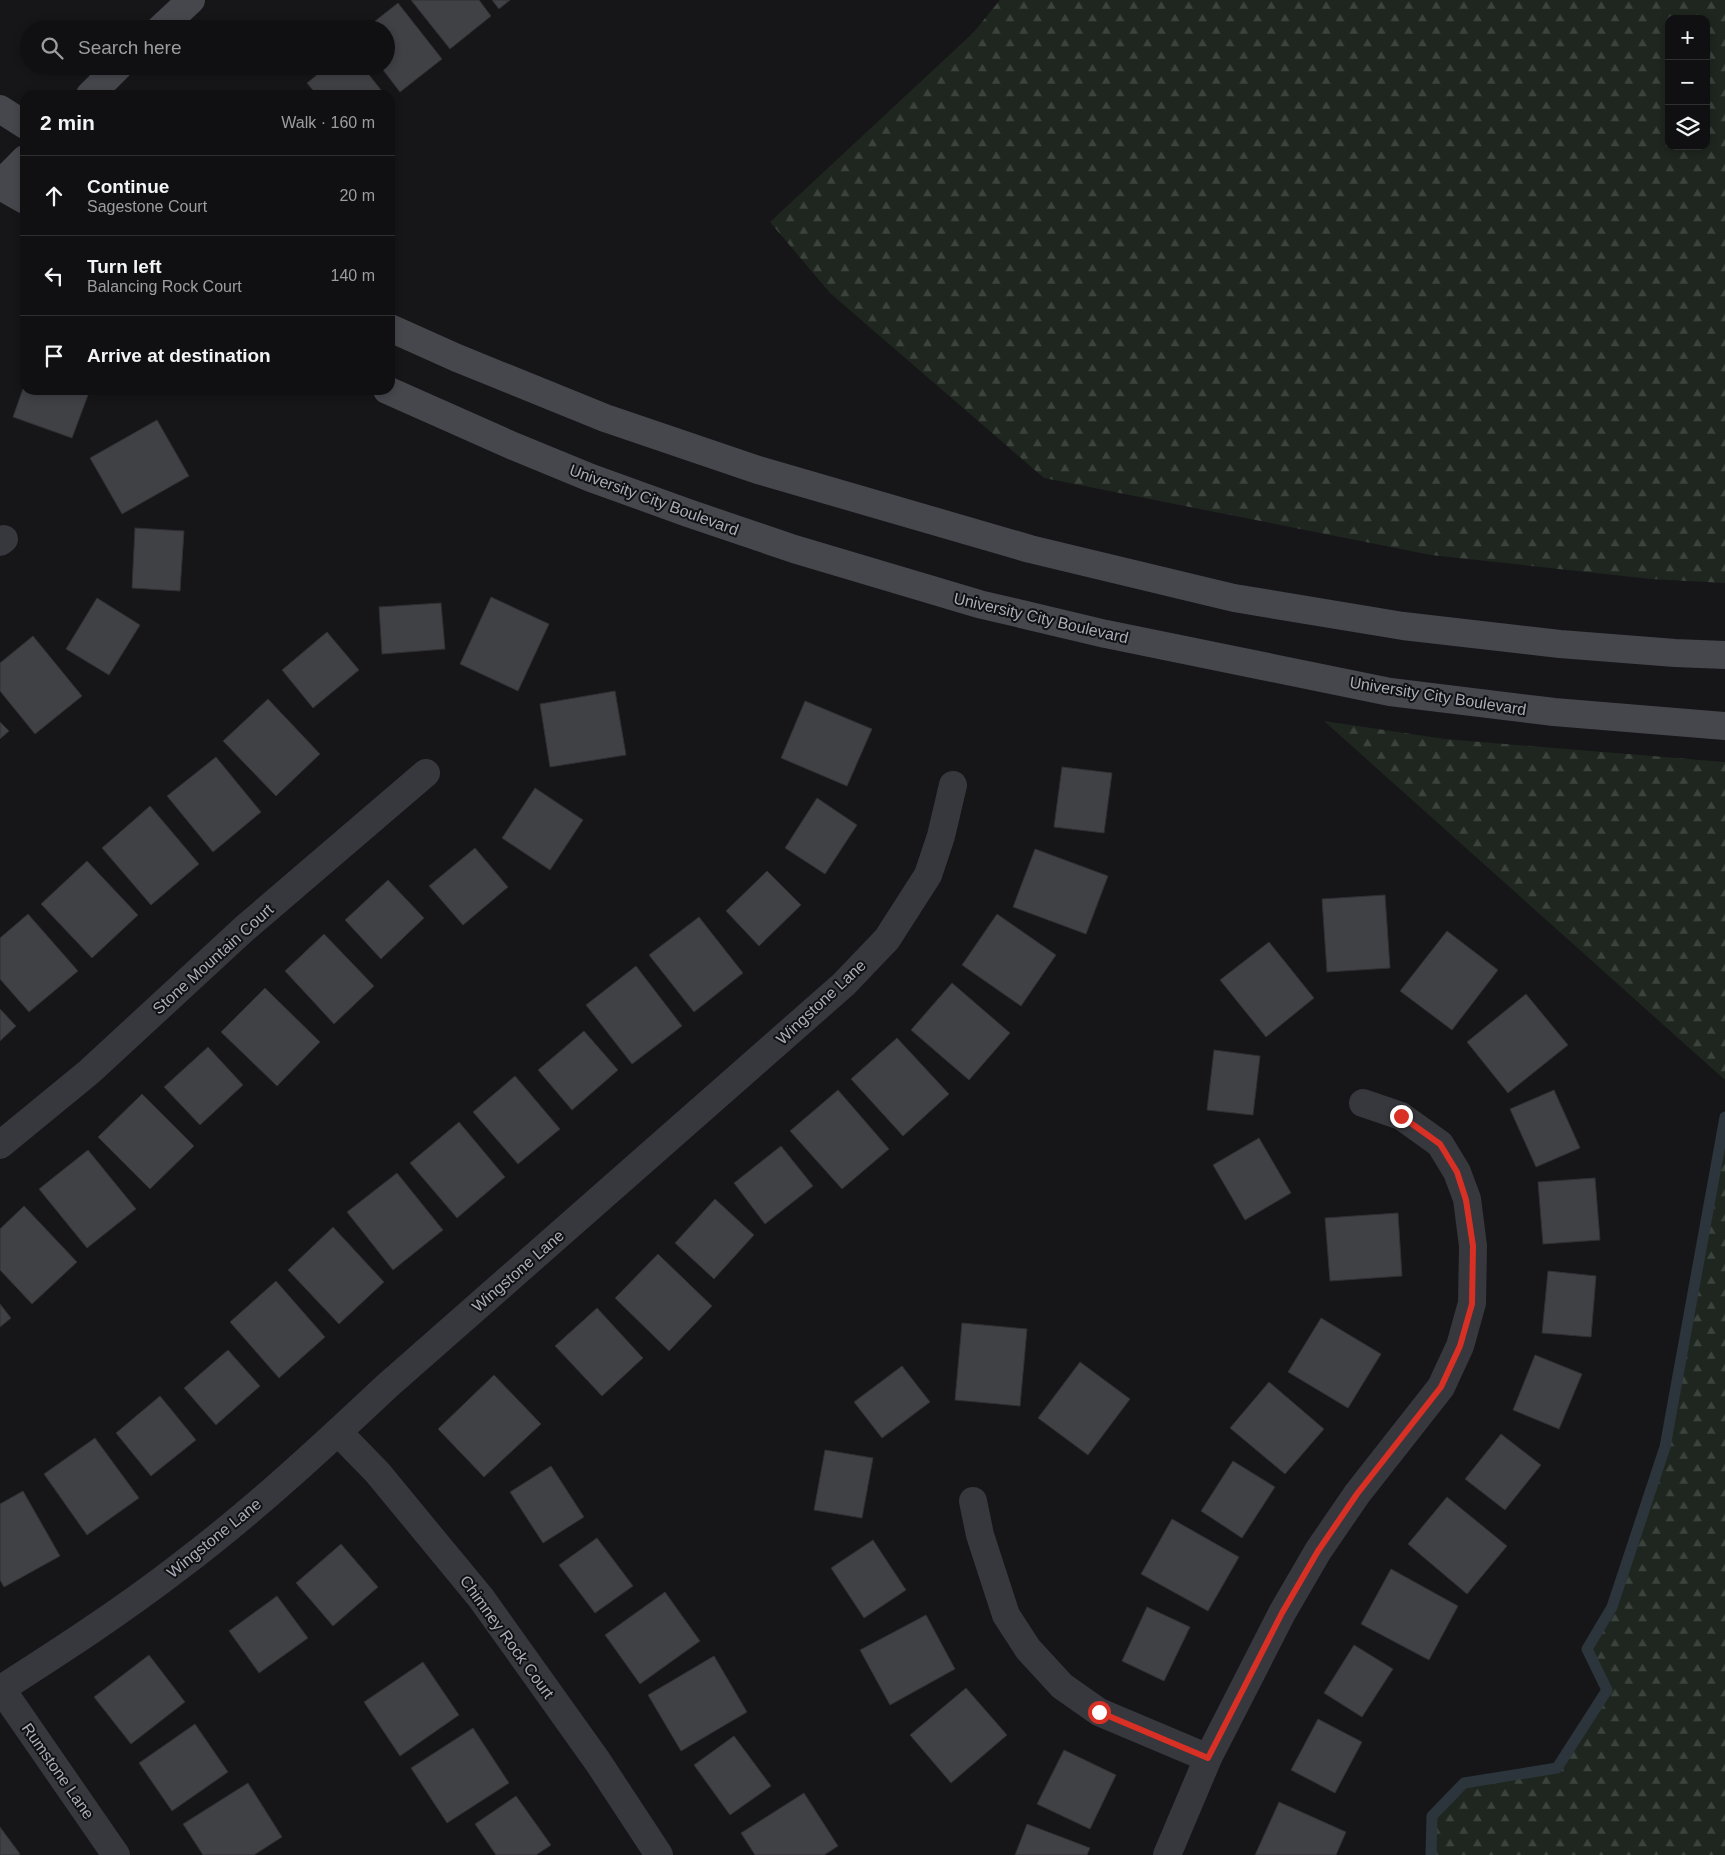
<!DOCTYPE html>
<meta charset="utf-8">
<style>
:root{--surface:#101012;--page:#1e1e20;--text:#f1f3f6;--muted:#9c9d9f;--line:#303032}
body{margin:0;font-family:Helvetica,sans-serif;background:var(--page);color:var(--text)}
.controls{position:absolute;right:15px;top:15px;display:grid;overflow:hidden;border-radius:10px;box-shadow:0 2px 8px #0003}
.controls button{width:45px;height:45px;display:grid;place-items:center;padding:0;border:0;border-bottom:1px solid var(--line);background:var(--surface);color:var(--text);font:25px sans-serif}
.stop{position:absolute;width:15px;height:15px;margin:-11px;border:4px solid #d93025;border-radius:50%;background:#fff}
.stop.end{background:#d93025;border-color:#fff;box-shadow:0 1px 5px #0008}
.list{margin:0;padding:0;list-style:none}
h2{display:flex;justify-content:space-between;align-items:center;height:65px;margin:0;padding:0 20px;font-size:21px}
h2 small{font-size:16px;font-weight:400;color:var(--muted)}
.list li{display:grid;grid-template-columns:32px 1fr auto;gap:15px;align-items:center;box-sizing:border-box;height:80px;padding:0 20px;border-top:1px solid var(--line)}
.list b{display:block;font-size:19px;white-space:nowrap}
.list p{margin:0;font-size:16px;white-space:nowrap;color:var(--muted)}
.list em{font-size:16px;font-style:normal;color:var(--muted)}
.icon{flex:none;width:28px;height:28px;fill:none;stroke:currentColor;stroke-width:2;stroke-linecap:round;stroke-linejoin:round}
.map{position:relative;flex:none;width:1725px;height:1855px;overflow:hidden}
.search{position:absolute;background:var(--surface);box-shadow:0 2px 8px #0003;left:20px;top:20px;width:375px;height:55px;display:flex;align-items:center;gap:12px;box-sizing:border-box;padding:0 18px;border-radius:28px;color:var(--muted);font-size:19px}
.panel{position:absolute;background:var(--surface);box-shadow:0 2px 8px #0003;left:20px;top:90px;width:375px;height:305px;border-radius:15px}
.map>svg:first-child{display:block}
.forest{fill:url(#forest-firs);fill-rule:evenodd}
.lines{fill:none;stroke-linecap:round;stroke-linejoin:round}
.stream{stroke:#2c353c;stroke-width:11}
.building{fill:#404145;stroke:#303034}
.street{stroke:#37383d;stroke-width:28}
.secondary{stroke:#45474d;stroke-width:28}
.route{stroke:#d93025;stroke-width:6}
.labels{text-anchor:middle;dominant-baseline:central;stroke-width:4;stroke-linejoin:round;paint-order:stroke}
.street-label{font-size:16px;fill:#a8adb8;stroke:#111113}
</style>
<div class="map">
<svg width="1725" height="1855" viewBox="0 0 1725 1855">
<defs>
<pattern id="forest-firs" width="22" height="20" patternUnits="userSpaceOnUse" patternTransform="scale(1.25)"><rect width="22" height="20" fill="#1e261f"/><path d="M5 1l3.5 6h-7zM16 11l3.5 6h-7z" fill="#3c433d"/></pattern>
</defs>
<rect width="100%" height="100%" fill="#161618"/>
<!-- forest -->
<path class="forest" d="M1000 0H1725V583L1651 579 1431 555 1044 478 830 293 770 222 973 33ZM1669 19H1706V146H1669Z
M1324 721 1445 739 1725 762V1080Z
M1725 1117V1855H1431L1432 1816 1464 1783 1557 1768 1607 1690 1587 1649 1612 1607 1665 1447Z"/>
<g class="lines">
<!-- stream -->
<path class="stream" d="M1431 1855 1432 1816 1464 1783 1557 1768 1607 1690 1587 1649 1612 1607 1665 1447 1725 1117"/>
</g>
<!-- building -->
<path class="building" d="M411 0H479L491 16 450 49Z
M492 0H510L499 9Z
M398 3 442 59 400 92 380 66H386V29H365Z
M328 66H362L385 95H317L307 83Z
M25 383V390H74L88 395 72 438 13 417Z
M157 420 189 476 122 514 90 458Z
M135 528 184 531 180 591 132 588Z
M491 597 549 624 518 691 460 664Z
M97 598 140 625 109 675 66 649Z
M441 603 445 649 382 654 379 607Z
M327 632 359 670 313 708 282 670Z
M33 636 82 696 35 734 0 691V663Z
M615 691 626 755 550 767 540 704Z
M268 699 320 754 276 796 223 741Z
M805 701 872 729 847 786 781 758Z
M0 722 9 731 0 739Z
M216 757 261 812 213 852 167 796Z
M1062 767 1112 773 1104 833 1054 827Z
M535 788 583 820 550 870 502 838Z
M817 798 857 825 825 874 785 848Z
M150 806 199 864 151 905 102 848Z
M475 848 508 887 463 925 429 886Z
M1035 849 1108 876 1086 934 1013 907Z
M87 861 138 915 92 958 41 904Z
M767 871 801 905 759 946 726 911Z
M388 880 424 918 381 959 345 920Z
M1385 895 1390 968 1327 972 1322 899Z
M28 914 78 971 29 1012 0 979V938Z
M997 914 1056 955 1021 1006 962 965Z
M699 917 743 973 694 1012 649 955Z
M1447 931 1498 970 1452 1030 1400 991Z
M324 934 374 986 334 1024 285 971Z
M1269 942 1314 998 1266 1037 1220 980Z
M636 966 682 1026 632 1064 586 1005Z
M952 983 1010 1033 969 1080 911 1030Z
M265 988 320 1042 277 1086 221 1032Z
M1526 994 1568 1045 1508 1093 1467 1042Z
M0 1009 16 1026 0 1041Z
M584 1031 618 1070 572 1110 538 1070Z
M897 1038 949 1094 903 1136 851 1079Z
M208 1047 243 1085 200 1125 164 1087Z
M1214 1050 1260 1056 1253 1115 1207 1110Z
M515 1076 560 1129 518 1164 473 1112Z
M838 1090 889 1149 842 1189 790 1131Z
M1554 1090 1580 1148 1536 1167 1510 1109Z
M142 1094 194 1146 150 1189 98 1137Z
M459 1122 505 1177 457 1218 410 1163Z
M1259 1138 1291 1193 1245 1220 1213 1165Z
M781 1146 813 1186 765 1224 734 1183Z
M88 1150 136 1209 87 1248 39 1189Z
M397 1173 443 1230 393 1270 347 1212Z
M1595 1178 1600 1240 1543 1244 1538 1182Z
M715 1199 754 1235 714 1279 675 1243Z
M24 1206 77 1262 32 1304 0 1270V1229Z
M1398 1213 1402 1276 1330 1281 1325 1218Z
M333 1227 384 1282 339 1324 288 1270Z
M658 1254 712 1306 669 1351 615 1298Z
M1548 1271 1596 1276 1591 1337 1542 1333Z
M276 1281 325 1337 279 1378 230 1322Z
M0 1304 11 1318 0 1327Z
M597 1308 643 1358 602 1396 555 1346Z
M1321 1318 1381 1354 1348 1408 1288 1372Z
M962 1323 1027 1329 1020 1406 955 1400Z
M228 1350 260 1386 216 1425 184 1388Z
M1535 1355 1582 1374 1559 1429 1513 1410Z
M1080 1362 1130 1399 1088 1455 1038 1418Z
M902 1366 930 1402 882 1438 854 1402Z
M494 1375 541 1424 484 1477 438 1429Z
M1269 1382 1324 1429 1285 1474 1230 1428Z
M160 1396 196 1440 151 1476 116 1433Z
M1501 1434 1541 1465 1505 1510 1465 1479Z
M95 1438 139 1498 87 1535 44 1474Z
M825 1450 873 1458 862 1518 814 1510Z
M1233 1461 1275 1487 1242 1538 1201 1511Z
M551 1466 584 1517 543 1543 510 1492Z
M23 1491 60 1556 4 1587 0 1580V1504Z
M1447 1497 1507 1546 1467 1594 1408 1544Z
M1172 1519 1239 1557 1208 1611 1141 1574Z
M597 1538 633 1586 595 1613 559 1565Z
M873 1540 906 1590 864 1618 831 1568Z
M341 1544 378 1587 333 1626 296 1583Z
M1391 1569 1458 1606 1429 1660 1361 1624Z
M665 1592 700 1641 640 1684 605 1635Z
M277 1596 308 1638 259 1673 229 1631Z
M1147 1607 1190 1627 1164 1681 1122 1661Z
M926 1615 955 1669 890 1705 860 1650Z
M1354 1645 1393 1669 1362 1717 1324 1693Z
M149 1655 185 1702 131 1744 94 1697Z
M714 1656 747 1712 681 1751 648 1695Z
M423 1662 459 1715 400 1756 364 1702Z
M966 1688 1007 1735 951 1783 910 1735Z
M1318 1719 1362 1742 1335 1793 1291 1770Z
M195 1724 228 1772 172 1811 139 1763Z
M473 1728 509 1783 447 1823 411 1768Z
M734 1736 771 1786 730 1815 694 1765Z
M1064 1750 1116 1775 1090 1829 1037 1804Z
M248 1783 282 1837 254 1855H203L183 1824Z
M804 1793 838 1846 824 1855H755L741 1833Z
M516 1796 551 1845 536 1855H496L475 1824Z
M1279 1802 1346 1832 1336 1855H1255Z
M1027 1824 1090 1848 1087 1855H1015Z
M0 1827 20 1854 18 1855H0Z"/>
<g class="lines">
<!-- street -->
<path class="street" d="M0 542 4 539
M0 1145 89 1072 245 928 426 773
M338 1432 377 1472 481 1598 598 1762 659 1855
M973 1501 980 1535 1006 1615 1028 1649 1062 1686 1099 1712 1208 1758
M0 1687 116 1855
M1 1689C62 1650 122 1611 179 1567 252 1512 320 1449 387 1386L844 984 887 939 928 875 941 836 953 785
M1167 1855 1208 1758 1282 1613 1318 1551 1357 1494 1441 1387 1460 1346 1472 1303 1473 1246 1467 1199 1457 1172 1440 1144 1401 1116 1363 1103"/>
<!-- secondary -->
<path class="secondary" d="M160 29 191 0
M90 95 119 66
M0 109 25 125
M0 184 25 159
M0 186 25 200
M390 328 457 358 605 418 758 470 1030 549 1234 598 1403 626 1560 644 1675 653 1725 655
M387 390 513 446 591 478 688 513 794 549 979 604 1106 634 1390 692 1554 712 1725 726"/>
</g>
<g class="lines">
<!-- route -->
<path class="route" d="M1099 1712 1208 1758 1282 1613 1318 1551 1357 1494 1441 1387 1460 1346 1472 1304 1473 1246 1466 1200 1457 1172 1440 1144 1401 1116"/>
</g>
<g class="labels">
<!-- street labels -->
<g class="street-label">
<text transform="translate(654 500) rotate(20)">University City Boulevard</text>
<text transform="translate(1041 618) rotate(13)">University City Boulevard</text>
<text transform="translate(1438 696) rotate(9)">University City Boulevard</text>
<text transform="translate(213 959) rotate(-42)">Stone Mountain Court</text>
<text transform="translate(821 1002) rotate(-43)">Wingstone Lane</text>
<text transform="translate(518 1271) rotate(-41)">Wingstone Lane</text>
<text transform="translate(214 1538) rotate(-39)">Wingstone Lane</text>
<text transform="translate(507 1637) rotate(54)">Chimney Rock Court</text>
<text transform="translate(58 1771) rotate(55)">Rumstone Lane</text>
</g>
</g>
</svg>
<div class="controls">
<button>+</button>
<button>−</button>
<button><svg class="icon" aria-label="layers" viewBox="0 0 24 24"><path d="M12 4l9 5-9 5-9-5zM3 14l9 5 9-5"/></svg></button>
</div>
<div class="stop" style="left:1099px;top:1712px"></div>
<div class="stop end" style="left:1401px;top:1116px"></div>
<div class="search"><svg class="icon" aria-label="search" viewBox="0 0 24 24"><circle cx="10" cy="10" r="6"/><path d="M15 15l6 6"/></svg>Search here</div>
<section class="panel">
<h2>2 min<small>Walk · 160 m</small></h2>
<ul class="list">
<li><svg class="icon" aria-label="ahead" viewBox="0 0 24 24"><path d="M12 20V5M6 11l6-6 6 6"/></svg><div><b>Continue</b><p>Sagestone Court</p></div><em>20 m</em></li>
<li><svg class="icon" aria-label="left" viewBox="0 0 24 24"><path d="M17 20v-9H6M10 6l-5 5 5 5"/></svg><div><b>Turn left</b><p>Balancing Rock Court</p></div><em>140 m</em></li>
<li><svg class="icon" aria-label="arrive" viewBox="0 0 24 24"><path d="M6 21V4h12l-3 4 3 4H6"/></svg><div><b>Arrive at destination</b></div></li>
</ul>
</section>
</div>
